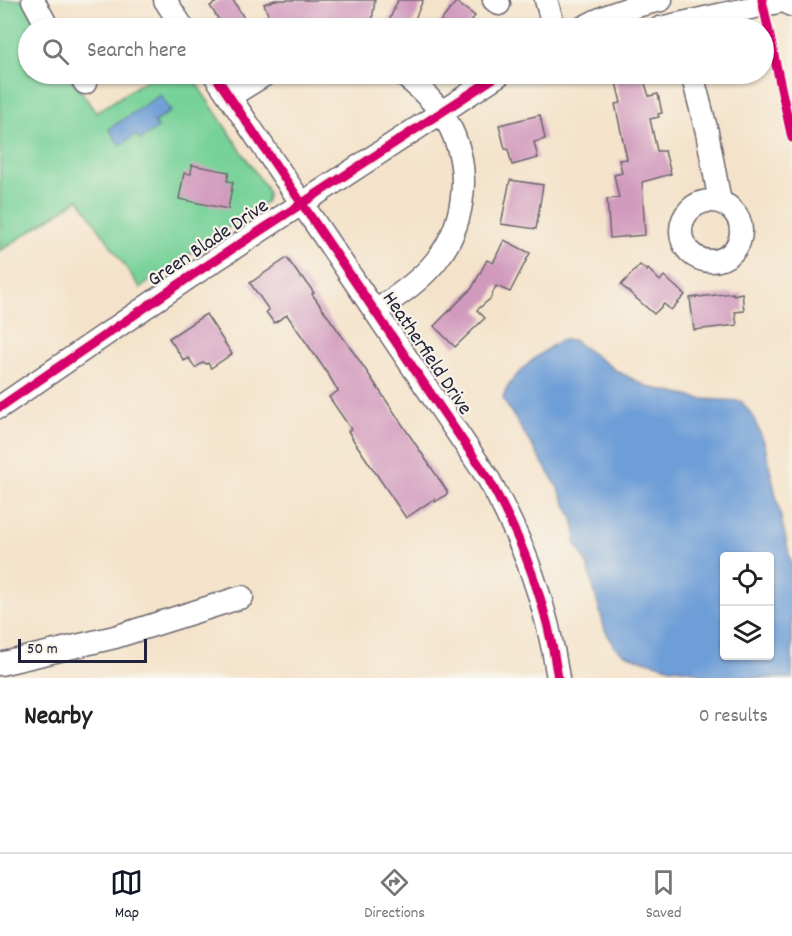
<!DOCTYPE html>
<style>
:root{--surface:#fff;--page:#f6f6f6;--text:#222;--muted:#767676;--line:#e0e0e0;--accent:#111827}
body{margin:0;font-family:Dekko,sans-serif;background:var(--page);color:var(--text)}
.controls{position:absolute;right:18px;bottom:18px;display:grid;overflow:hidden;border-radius:6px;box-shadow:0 2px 4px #0004}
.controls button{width:54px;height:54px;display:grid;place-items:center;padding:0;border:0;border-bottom:2px solid var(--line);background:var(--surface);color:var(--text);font:30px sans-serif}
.scale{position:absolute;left:18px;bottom:15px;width:129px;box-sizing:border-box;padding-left:6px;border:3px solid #22223b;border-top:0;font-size:16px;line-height:21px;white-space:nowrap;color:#22223b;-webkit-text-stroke:4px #f7f3e8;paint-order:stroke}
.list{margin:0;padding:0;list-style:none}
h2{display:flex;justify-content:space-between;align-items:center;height:78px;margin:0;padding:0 24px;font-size:26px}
h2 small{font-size:20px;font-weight:400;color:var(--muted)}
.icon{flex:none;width:33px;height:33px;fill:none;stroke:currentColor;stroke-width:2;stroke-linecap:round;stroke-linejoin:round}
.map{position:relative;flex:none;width:792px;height:678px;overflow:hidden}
.search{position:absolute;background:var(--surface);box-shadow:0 2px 4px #0004;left:18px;right:18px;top:18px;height:66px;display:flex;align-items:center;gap:15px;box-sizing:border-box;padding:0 21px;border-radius:33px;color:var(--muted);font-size:22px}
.sheet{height:174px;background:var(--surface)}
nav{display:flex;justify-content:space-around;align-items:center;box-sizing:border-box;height:84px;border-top:2px solid var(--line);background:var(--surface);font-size:16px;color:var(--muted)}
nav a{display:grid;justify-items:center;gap:3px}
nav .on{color:var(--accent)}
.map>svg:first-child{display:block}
.green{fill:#77d299;stroke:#4c7a6a;stroke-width:1.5}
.water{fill:#6e9ed7;stroke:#486089;stroke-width:1.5;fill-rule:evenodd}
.building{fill:#d19abd}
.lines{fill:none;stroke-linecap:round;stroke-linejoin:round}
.minor-casing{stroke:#6c666d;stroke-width:25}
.major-casing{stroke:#6c666d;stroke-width:31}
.minor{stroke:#fff;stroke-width:22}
.major{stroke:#fff;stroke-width:28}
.cycleway-casing{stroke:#f7f3e8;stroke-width:13}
.cycleway{stroke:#d6006c;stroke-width:9}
.labels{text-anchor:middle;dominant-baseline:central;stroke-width:4.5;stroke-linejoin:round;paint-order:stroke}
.street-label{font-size:21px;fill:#22223b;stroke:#f7f3e8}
</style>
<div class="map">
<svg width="792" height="678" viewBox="0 0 792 678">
<rect width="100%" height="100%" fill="#f7f3e8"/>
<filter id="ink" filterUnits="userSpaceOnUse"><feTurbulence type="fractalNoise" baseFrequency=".0167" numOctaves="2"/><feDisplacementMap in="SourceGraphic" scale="12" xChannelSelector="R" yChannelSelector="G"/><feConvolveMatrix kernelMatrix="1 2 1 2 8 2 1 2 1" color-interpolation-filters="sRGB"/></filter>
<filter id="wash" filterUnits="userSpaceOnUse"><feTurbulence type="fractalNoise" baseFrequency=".008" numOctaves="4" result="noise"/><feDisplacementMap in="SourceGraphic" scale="24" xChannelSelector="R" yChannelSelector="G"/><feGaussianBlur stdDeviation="1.35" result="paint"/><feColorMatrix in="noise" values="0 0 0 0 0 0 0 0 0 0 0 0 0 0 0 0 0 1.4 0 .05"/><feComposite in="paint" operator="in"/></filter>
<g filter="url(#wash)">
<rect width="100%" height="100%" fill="#f4e3ca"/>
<!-- green -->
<path class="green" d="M0 0H24L40 28H28V74H69L96 113 155 74H190L266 188 268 193 266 202 140 288 79 199 0 251Z"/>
<!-- water -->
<path class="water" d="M160 95 171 111 154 122 158 128 140 140 136 135 120 145 109 129Z
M561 340H573L617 371 648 387 701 399 741 401 752 415 764 442 792 567V678H710L690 670 672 668 633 657 623 653 615 647 605 630 587 564 575 542 576 534 573 519 557 486 503 399C507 377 543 351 561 340ZM724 556H770V656H724Z"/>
<g id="blocks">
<!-- building -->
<path class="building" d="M220 0H233L250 28H224L210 6Z
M275 0H375L371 28H273L264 4Z
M398 0H423L411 28H386Z
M456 2 475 16 466 28H435Z
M634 74H642L649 96 658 94 662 113 658 114 659 117 650 119 657 151H665L671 174 642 182 645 235 610 238 607 199 619 198 614 175 622 173 619 160 627 159 615 104 621 103 615 78Z
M540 115 545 139 534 142 538 158 512 165 508 149H505L499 125Z
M192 165 229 172 227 181 233 182 228 209 179 199 184 173 191 174Z
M510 180 543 185 536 229 501 224Z
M504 240 530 253 510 292 496 286 490 299 477 310 485 318 455 347 434 326 472 288 487 260 493 263Z
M287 258 301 278 303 277 314 293 312 294 359 360 447 491V494L435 502 434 499 406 518 354 441 348 431 351 429 329 397 338 391 328 374 287 315 274 323 266 312 269 310 250 283Z
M640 265 647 271 648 269 660 281 664 276 685 295 671 310 664 304 654 314 621 285Z
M733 293V295L742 293 744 311 735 312 737 325 694 330 690 298Z
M206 314 232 354 211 368 208 363 206 364 204 362 195 368 189 358 184 361 169 338Z"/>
</g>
</g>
<g filter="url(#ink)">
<use href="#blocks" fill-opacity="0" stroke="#6c666d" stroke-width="1.5"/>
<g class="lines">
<defs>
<path id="minor" d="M33 0 48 28
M165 0 183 28
M494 0 499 4
M546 0 554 28
M582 28C607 14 633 6 661 0
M660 28 787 0
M79 74 85 83
M214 74 488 478C524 543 547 604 558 678
M692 74 707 132 720 202
M230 96 266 74
M681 231a30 30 0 1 1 60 0a30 30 0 1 1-60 0Z
M376 311C397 296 419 282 436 261 463 228 471 176 454 136 444 110 423 90 402 74
M0 407 191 276 500 74
M0 664 115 637 242 597"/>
<path id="major" d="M792 0V2"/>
</defs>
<!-- minor casing -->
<use href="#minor" class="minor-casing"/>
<!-- major casing -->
<use href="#major" class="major-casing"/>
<!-- minor -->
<use href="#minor" class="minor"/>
<!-- major -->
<use href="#major" class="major"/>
<defs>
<path id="cycleway" d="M762 0 792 138
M214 74 488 478C524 543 547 604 558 678
M0 407 191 276 500 74"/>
</defs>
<!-- cycleway casing -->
<use href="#cycleway" class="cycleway-casing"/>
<!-- cycleway -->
<use href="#cycleway" class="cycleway"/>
</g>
</g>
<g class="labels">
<!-- street labels -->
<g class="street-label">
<text transform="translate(209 244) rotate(-34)">Green Blade Drive</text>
<text transform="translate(426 354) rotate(56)">Heatherfield Drive</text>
</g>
</g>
</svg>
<div class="controls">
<button><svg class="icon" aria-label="locate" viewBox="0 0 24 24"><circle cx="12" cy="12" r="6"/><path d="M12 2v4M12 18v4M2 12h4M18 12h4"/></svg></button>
<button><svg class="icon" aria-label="layers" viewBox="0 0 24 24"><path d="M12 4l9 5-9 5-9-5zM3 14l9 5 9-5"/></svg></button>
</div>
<div class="scale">50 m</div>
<div class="search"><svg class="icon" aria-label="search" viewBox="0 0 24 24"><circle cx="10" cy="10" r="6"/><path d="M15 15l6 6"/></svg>Search here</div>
</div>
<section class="sheet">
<h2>Nearby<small>0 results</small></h2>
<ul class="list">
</ul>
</section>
<nav>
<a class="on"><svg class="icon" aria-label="map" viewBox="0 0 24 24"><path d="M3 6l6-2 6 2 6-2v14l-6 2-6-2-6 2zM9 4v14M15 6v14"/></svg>Map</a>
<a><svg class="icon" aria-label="directions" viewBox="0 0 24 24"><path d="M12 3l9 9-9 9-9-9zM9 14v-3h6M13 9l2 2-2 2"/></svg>Directions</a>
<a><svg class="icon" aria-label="saved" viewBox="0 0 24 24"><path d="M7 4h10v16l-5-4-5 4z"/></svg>Saved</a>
</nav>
